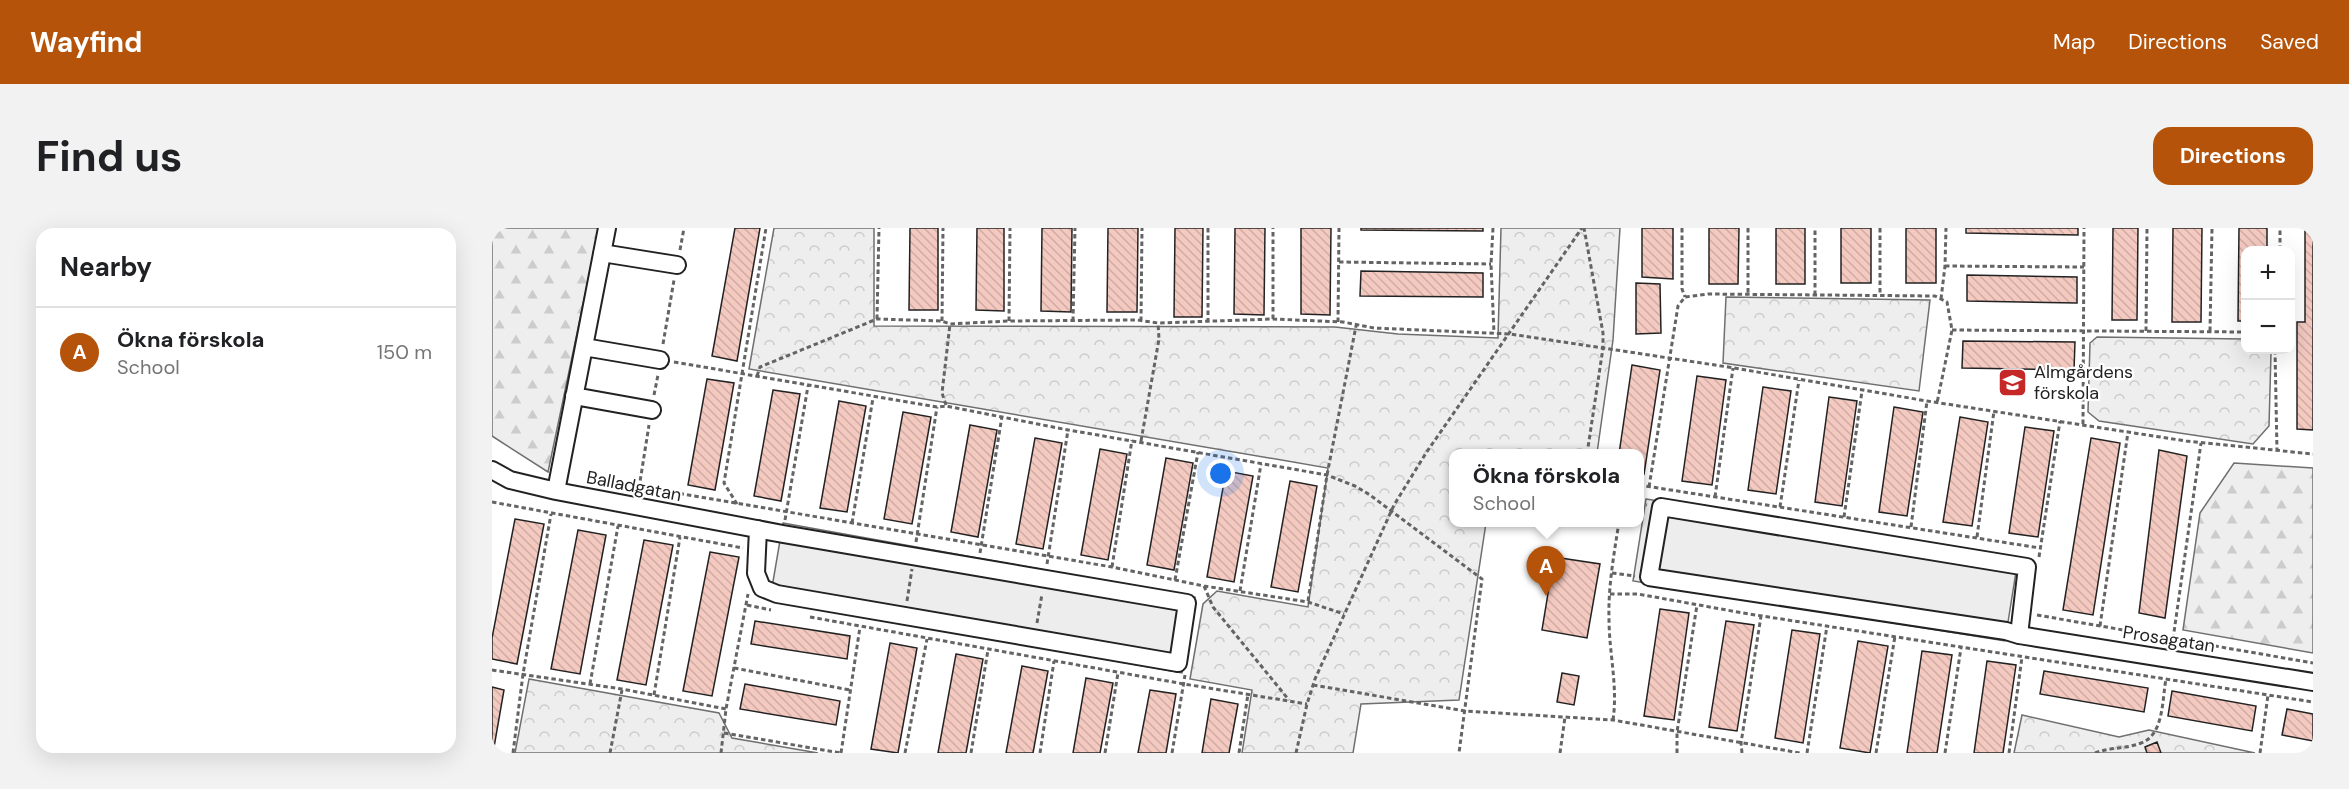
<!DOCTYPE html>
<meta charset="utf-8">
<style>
:root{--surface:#fff;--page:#f2f2f2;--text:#202124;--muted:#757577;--line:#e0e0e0;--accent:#b45309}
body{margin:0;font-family:"DM Sans",sans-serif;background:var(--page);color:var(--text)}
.controls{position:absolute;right:18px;top:18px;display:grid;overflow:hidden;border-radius:12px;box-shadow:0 6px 24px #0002}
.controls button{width:54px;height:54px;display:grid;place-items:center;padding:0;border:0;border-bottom:2px solid var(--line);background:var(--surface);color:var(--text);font:30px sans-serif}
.you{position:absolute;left:729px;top:246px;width:21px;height:21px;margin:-15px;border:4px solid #fff;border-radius:50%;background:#1a73e8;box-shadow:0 0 0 9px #1a73e833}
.badge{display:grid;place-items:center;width:39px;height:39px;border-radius:50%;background:var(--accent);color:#fff;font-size:20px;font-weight:700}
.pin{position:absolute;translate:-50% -50px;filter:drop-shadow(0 2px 3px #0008)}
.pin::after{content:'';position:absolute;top:32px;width:21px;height:18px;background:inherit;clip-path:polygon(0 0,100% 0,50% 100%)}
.popup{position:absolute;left:957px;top:221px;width:195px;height:78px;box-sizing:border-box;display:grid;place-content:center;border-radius:12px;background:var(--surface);filter:drop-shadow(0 2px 4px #0005);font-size:20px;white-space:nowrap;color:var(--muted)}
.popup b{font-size:22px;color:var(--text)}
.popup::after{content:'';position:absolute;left:50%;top:100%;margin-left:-12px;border:12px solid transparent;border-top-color:var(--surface)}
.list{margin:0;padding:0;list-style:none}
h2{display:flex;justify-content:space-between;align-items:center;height:78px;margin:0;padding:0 24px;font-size:26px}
h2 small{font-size:20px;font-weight:400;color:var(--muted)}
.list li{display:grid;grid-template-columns:39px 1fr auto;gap:18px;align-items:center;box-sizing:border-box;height:90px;padding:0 24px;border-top:2px solid var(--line)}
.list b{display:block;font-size:22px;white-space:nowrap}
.list p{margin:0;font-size:20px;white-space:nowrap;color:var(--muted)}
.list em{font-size:20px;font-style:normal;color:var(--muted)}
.map{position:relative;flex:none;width:1821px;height:525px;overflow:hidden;border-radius:18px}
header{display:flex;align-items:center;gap:36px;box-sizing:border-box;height:84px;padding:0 30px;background:var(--accent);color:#fff}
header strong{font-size:28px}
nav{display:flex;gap:33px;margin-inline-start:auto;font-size:21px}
.intro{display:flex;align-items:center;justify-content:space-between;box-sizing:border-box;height:144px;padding:0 36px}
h1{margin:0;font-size:42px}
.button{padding:15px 27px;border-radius:18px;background:var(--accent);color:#fff;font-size:21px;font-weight:700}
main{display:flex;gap:36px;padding:0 36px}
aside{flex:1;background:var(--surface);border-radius:18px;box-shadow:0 6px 24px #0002}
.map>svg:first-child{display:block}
.forest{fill:url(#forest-firs);stroke:#6f6f6f;stroke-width:1.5}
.park{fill:url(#park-crowns);stroke:#6f6f6f;stroke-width:1.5}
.parking{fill:#ededed;stroke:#6f6f6f;stroke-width:1.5}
.building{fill:url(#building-back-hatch);stroke:#222;stroke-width:1.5}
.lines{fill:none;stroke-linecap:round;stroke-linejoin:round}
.minor-casing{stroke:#222;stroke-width:20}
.path{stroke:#646464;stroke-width:3;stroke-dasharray:4.5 3;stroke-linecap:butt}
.minor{stroke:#fff;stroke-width:16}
.labels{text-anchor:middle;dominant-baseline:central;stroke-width:4.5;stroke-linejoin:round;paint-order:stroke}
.poi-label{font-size:18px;fill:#222;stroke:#fff;text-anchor:start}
.street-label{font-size:18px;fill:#222;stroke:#fff}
</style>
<header>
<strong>Wayfind</strong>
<nav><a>Map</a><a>Directions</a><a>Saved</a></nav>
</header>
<div class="intro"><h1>Find us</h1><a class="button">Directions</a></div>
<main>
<aside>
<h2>Nearby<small></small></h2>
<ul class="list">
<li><span class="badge">A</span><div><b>Ökna förskola</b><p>School</p></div><em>150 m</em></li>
</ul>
</aside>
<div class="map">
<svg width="1821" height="525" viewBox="0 0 1821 525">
<defs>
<pattern id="forest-firs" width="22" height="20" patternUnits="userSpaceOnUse" patternTransform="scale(1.5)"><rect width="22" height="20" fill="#eee"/><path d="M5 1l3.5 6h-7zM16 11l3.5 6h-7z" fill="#ccc"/></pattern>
<pattern id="park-crowns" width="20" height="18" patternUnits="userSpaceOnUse" patternTransform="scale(1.5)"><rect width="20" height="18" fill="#eee"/><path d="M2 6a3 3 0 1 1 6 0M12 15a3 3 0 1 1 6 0" fill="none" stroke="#ccc"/></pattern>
<pattern id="building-back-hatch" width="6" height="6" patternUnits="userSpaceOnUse" patternTransform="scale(1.5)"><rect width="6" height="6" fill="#f3c9c0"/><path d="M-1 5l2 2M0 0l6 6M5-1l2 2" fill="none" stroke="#d0aca5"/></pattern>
</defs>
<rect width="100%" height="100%" fill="#fff"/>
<!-- forest -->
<path class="forest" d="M0 0H107L56 244 0 208Z
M1742 235 1821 240V425L1691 402 1708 285Z"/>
<!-- park -->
<path class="park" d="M282 0H382V98L843 99 906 106 1006 110 1009 0H1128L1121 112 1105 225 961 226V294L994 295 967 472 869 476 861 525H750L760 462 698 451 711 376 725 363 816 379 836 240 257 141Z
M1234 69 1438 72 1427 163 1231 135Z
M1605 109 1753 111 1754 122H1776L1779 125 1777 198 1761 216 1607 193 1596 184 1598 115Z
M37 451 227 485 240 510 326 525H23Z
M1530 487 1627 509 1657 502 1763 525H1522Z"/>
<!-- parking -->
<path class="parking" d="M1154 271 1526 331 1513 413 1141 353Z
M291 295 703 369 690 445 278 371Z"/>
<!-- building -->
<path class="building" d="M243 0H268L245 133 220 128Z
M418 0H446V82H417Z
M485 0H512V83L484 82Z
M550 0H580L579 84 549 83Z
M616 0H646L645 84H615Z
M683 0H711L710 89H682Z
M743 0H773L772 87 742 86Z
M809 0H839L838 87 809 86Z
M869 0H991V3L869 2Z
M1150 0H1181V51L1150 49Z
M1217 0H1247L1246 56H1217Z
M1284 0H1313V56H1284Z
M1349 0H1379V55H1349Z
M1414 0H1444V55H1414Z
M1474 0H1586V7L1474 5Z
M1621 0H1646L1645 92H1620Z
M1681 0H1710L1709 94H1680Z
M1747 0H1775V22H1754V93H1746Z
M1813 0H1821V202L1805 201V94H1813Z
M869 43 991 45V69L868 68Z
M1475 47 1585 49V75L1475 73Z
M1144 55 1168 56 1169 105 1144 106Z
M1471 113 1583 114 1582 142 1470 140Z
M1140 137 1168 142 1152 246 1147 245V226H1127Z
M1205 148 1234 152 1220 257 1190 253Z
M215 151 242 155 223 262 196 257Z
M1271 159 1299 163 1284 266 1256 262Z
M281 162 308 166 289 273 262 268Z
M1337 169 1365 173 1350 278 1323 274Z
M347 173 374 178 355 284 328 280Z
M1402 179 1431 184 1415 288 1387 284Z
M411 184 439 189 420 296 392 291Z
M1468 189 1496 194 1480 298 1451 294Z
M478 197 505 202 486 309 459 304Z
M1533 199 1562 203 1546 309 1517 305Z
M543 210 570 215 551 321 524 316Z
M1599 210 1628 215 1601 387 1571 382Z
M608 221 635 226 616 332 589 327Z
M1667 222 1695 228 1673 390 1647 385Z
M674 230 701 235 682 342 655 337Z
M734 243 761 248 742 354 715 349Z
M798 253 825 258 806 364 779 359Z
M23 291 52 296 25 436 0 431V410Z
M86 302 114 307 88 446 59 441Z
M152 312 181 317 154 457 125 452Z
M218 324 247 329 220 468 191 463Z
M1062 329 1108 336 1095 410 1050 402Z
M1168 381 1197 385 1182 492 1152 488Z
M263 393 358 408 355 431 259 416Z
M1234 393 1262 397 1245 503 1217 499Z
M1300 402 1328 406 1311 515 1283 510Z
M1366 413 1396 418 1378 525 1348 520Z
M398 415 425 420 406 525 379 521Z
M1430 423 1460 427 1445 525H1415Z
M464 426 491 431 474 525H446Z
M1495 433 1524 437 1511 525H1482Z
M530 438 556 443 541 525H514Z
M1552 443 1656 460 1652 484 1548 466Z
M1070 445 1087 448 1082 477 1065 474Z
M594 450 621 455 608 525H581Z
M253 456 348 473 344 497 248 481Z
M0 459 12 462 1 525H0Z
M658 462 684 466 674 525H646Z
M1680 463 1764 478 1760 503 1676 488Z
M719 471 746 476 737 525H710Z
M1795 481 1821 486V513L1790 507Z
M1665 514 1669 525H1655L1653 519Z"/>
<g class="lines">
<defs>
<path id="minor" d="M110 25 185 37
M92 119 168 132
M82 168 160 182
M0 242 18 252 64 263 291 306 695 375 686 435 285 366 270 360 264 345 266 301
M64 263 115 0
M1527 407 1535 339 1169 279 1157 349 1514 403 1527 407 1821 454"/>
</defs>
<!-- minor casing -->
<use href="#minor" class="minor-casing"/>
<!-- path -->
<path class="path" d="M716 0V93
M1001 0 999 36 1002 105
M1190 0V61L1193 69
M1256 0V67
M1388 0V67
M188 22 192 0
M1788 22V0
M847 34 999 36
M1453 38 1592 39
M1323 67V0
M1449 71 1453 38 1454 0
M385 91 387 0
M781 91V0
M450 93 451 0
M517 93 518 0
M581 93 583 0
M649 93 650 0
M846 94 847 0
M1460 102 1754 104
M1654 103 1655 0
M1718 103 1720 0
M171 116 182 52
M1783 122 1785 223
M182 134 445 179 454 178 571 201 835 247 863 258 878 267 990 351 967 525
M265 148 268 139 385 91 450 93 458 96 517 93 645 92 666 95 781 91 851 94 882 100 1018 106 1111 120V105L1092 0
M162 167 166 147
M454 177 450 165 458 96
M1591 196 1592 0
M649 213 667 111 666 95
M1095 226 1111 120 1236 139 1435 173 1694 213 1821 226
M1147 257 1548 320
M1157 259 1186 78 1193 69 1216 66 1443 68 1455 74 1460 102 1445 175
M147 260 157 197
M143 261 155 260 620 339 712 358 816 374 852 386
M1223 269 1241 140
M0 274 251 320
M1147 275 1155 277
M245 276 232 255 274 0
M1288 279 1307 152
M1352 289 1370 163
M293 292 316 158
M360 295 381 170
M1419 299 1435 173
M1485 309 1502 183
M424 314 445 179
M488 325 510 188
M1547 329 1568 193
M555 336 576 202
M620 339 640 212
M1120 345 1143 348
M683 352 706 224
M712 358 721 379 797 472
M748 363 769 236
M1118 366H1146L1251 385 1821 474
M415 373 420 341
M816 373 835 247 864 98
M255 377 279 382
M1545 387 1821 435
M318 389 692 456 815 476
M545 395 550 366
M1608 398 1636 204
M1681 411 1709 215
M242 440 358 462
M0 442 130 461 234 481
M98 456 126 298
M821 457 973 483 1121 492 1308 525
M162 467 188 309
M1121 492C1126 458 1117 425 1117 391 1116 359 1122 326 1127 294
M232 505 349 525
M21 525 31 446 59 286
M118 525 130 462
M229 525 234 481 256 366
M349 525 368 399
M413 525 435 411
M479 525 496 422
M548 525 562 433
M613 525 626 445
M680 525 693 447
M747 525 756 466
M804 525 815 476 823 451 902 277 934 225 1090 0
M1068 525 1073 489
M1185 525V504L1205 377
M1250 525 1249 515 1269 388
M1315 525 1335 398
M1384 525 1403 408
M1453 525 1469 420
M1517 525 1530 429
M1603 525C1618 519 1634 521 1649 515 1672 507 1670 472 1674 451
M1768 525 1776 467"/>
<!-- minor -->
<use href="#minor" class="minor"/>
</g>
<!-- icons -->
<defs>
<symbol id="school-square" viewBox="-11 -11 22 22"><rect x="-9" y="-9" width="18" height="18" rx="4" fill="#c62828" stroke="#fff"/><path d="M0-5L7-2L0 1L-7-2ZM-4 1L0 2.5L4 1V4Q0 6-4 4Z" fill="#fff"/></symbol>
</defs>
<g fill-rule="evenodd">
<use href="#school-square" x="1504" y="138" width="33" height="33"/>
</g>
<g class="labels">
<!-- poi labels -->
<g class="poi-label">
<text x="1542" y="144">Almgårdens<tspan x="1542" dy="21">förskola</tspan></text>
</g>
<!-- street labels -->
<g class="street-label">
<text transform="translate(142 258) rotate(11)">Balladgatan</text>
<text transform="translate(1677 411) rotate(9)">Prosagatan</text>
</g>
</g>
</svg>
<div class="controls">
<button>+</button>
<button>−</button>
</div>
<div class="you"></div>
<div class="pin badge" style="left:1054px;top:368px">A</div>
<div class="popup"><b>Ökna förskola</b>School</div>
</div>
</main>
